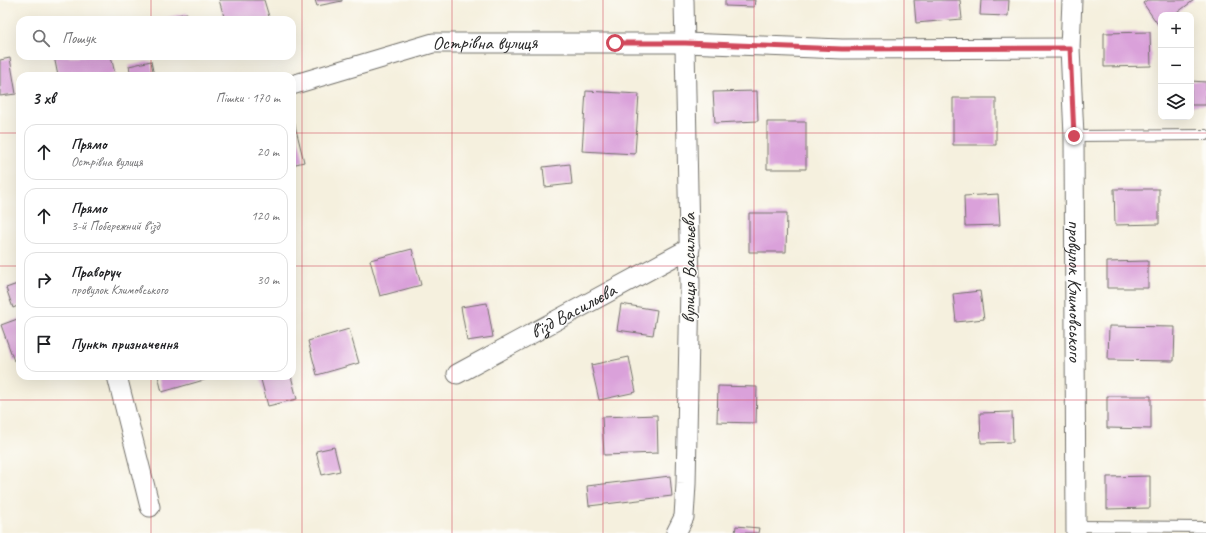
<!DOCTYPE html>
<html lang="uk">
<meta charset="utf-8">
<style>
:root{--surface:#fff;--page:#f6f6f6;--text:#202124;--muted:#757577;--line:#e0e0e0}
body{margin:0;font-family:Caveat,sans-serif;background:var(--page);color:var(--text)}
.controls{position:absolute;right:12px;top:12px;display:grid;overflow:hidden;border-radius:8px;box-shadow:0 4px 16px #0002}
.controls button{width:36px;height:36px;display:grid;place-items:center;padding:0;border:0;border-bottom:1px solid var(--line);background:var(--surface);color:var(--text);font:20px sans-serif}
.stop{position:absolute;width:12px;height:12px;margin:-9px;border:3px solid #d1495b;border-radius:50%;background:#fff}
.stop.end{background:#d1495b;border-color:#fff;box-shadow:0 1px 4px #0008}
.list{margin:0;padding:0;list-style:none}
h2{display:flex;justify-content:space-between;align-items:center;height:52px;margin:0;padding:0 16px;font-size:17px}
h2 small{font-size:13px;font-weight:400;color:var(--muted)}
.list li{display:grid;grid-template-columns:26px 1fr auto;gap:12px;align-items:center;box-sizing:border-box;height:56px;margin:0 8px 8px;padding:0 8px;border:1px solid var(--line);border-radius:12px}
.list b{display:block;font-size:15px;white-space:nowrap}
.list p{margin:0;font-size:13px;white-space:nowrap;color:var(--muted)}
.list em{font-size:13px;font-style:normal;color:var(--muted)}
.icon{flex:none;width:22px;height:22px;fill:none;stroke:currentColor;stroke-width:2;stroke-linecap:round;stroke-linejoin:round}
.map{position:relative;flex:none;width:1206px;height:533px;overflow:hidden}
.search{position:absolute;background:var(--surface);box-shadow:0 4px 16px #0002;left:16px;top:16px;width:280px;height:44px;display:flex;align-items:center;gap:10px;box-sizing:border-box;padding:0 14px;border-radius:12px;color:var(--muted);font-size:15px}
.panel{position:absolute;background:var(--surface);box-shadow:0 4px 16px #0002;left:16px;top:72px;width:280px;height:308px;border-radius:12px}
.map>svg:first-child{display:block}
.building{fill:#daa1da}
.lines{fill:none;stroke-linecap:round;stroke-linejoin:round}
.service-casing{stroke:#72706a;stroke-width:12}
.minor-casing{stroke:#72706a;stroke-width:21}
.service{stroke:#fff;stroke-width:10}
.minor{stroke:#fff;stroke-width:19}
.route{stroke:#d1495b;stroke-width:5}
.grid{fill:none;stroke:#d1495b;stroke-width:1;stroke-opacity:0.55}
.labels{text-anchor:middle;dominant-baseline:central;stroke-width:3;stroke-linejoin:round;paint-order:stroke}
.street-label{font-size:19px;fill:#2b2b2b;stroke:#fdfcf7}
</style>
<div class="map">
<svg width="1206" height="533" viewBox="0 0 1206 533">
<rect width="100%" height="100%" fill="#fdfcf7"/>
<filter id="ink" filterUnits="userSpaceOnUse"><feTurbulence type="fractalNoise" baseFrequency=".025" numOctaves="2"/><feDisplacementMap in="SourceGraphic" scale="8" xChannelSelector="R" yChannelSelector="G"/><feConvolveMatrix kernelMatrix="1 2 1 2 8 2 1 2 1" color-interpolation-filters="sRGB"/></filter>
<filter id="wash" filterUnits="userSpaceOnUse"><feTurbulence type="fractalNoise" baseFrequency=".012" numOctaves="4" result="noise"/><feDisplacementMap in="SourceGraphic" scale="16" xChannelSelector="R" yChannelSelector="G"/><feGaussianBlur stdDeviation="0.9" result="paint"/><feColorMatrix in="noise" values="0 0 0 0 0 0 0 0 0 0 0 0 0 0 0 0 0 1.4 0 .05"/><feComposite in="paint" operator="in"/></filter>
<g filter="url(#wash)">
<rect width="100%" height="100%" fill="#f5f0de"/>
<g id="blocks">
<!-- building -->
<path class="building" d="M219 0H264L270 20H225Z
M315 0H342V1L317 6Z
M725 0H755L754 7 725 6Z
M914 0H960L962 19 916 23Z
M981 0H1009L1008 16 980 15Z
M1147 0H1194L1174 15H1161V24L1159 26 1143 3Z
M187 13 189 20H160V19Z
M1150 32 1151 66 1104 67V33Z
M54 56H111L115 74 106 76H58Z
M10 58 16 94 0 96V60Z
M151 61 154 76H131L129 66Z
M1191 81 1206 82V105H1191Z
M586 91 639 94 635 154 582 151Z
M757 91 758 121 715 123 713 92Z
M953 98H996V145H953Z
M294 121 304 162 292 165V122Z
M767 122H806V169H767Z
M570 164 572 184 545 187 543 167Z
M1114 189H1159V224L1115 225Z
M998 194 1000 225 965 226 964 196Z
M749 213H787L786 252H749Z
M412 249 421 285 380 296 370 260Z
M1148 261V288H1107V262Z
M20 283V305L13 308 6 288Z
M980 291 984 319 956 322 953 294Z
M487 303 493 337 467 341 461 307Z
M621 304 657 310 653 335 617 330Z
M20 318V359L14 361 1 325Z
M1109 326 1175 327 1174 361 1108 360Z
M349 329 359 363 317 375 308 341Z
M629 357 636 392 599 400 591 365Z
M158 376H210L211 378 162 392Z
M260 376H291L297 399 268 406Z
M718 386 757 387 756 423 717 422Z
M1107 396H1151V429L1107 428Z
M1012 412 1013 442 981 443 980 413Z
M657 415 658 453 604 455 602 417Z
M334 447 340 471 322 475 316 451Z
M670 476 672 496 589 506 587 486Z
M1150 476V508L1107 509V477Z
M736 526 759 528 758 533H735Z"/>
</g>
</g>
<g filter="url(#ink)">
<use href="#blocks" fill-opacity="0" stroke="#72706a" stroke-width="1"/>
<g class="lines">
<defs>
<path id="service" d="M1074 136 1206 135
M1076 526 1206 527"/>
<g id="minor">
<path id="s1" d="M1072 0 1070 48 1074 136 1076 533"/>
<path id="s2" d="M292 85 433 43H685L842 49 1070 48"/>
<path id="s3" d="M457 374 690 248"/>
<path d="M117 376 150 507"/>
<path d="M676 533 684 517 686 484 690 285 684 0"/>
</g>
</defs>
<!-- service casing -->
<use href="#service" class="service-casing"/>
<!-- minor casing -->
<use href="#minor" class="minor-casing"/>
<!-- service -->
<use href="#service" class="service"/>
<!-- minor -->
<use href="#minor" class="minor"/>
</g>
</g>
<g class="lines" filter="url(#ink)">
<!-- route -->
<path class="route" d="M615 43H685L842 49 1070 48 1074 136"/>
</g>
<!-- grid -->
<path class="grid" d="M151 0V20M302 0V533M452 0V533M603 0V533M754 0V533M904 0V533M1055 0V533M151 56V76M0 133H20M292 133H1206M0 266H20M292 266H1206M151 376V533M0 400H1206"/>
<g class="labels">
<!-- street labels -->
<g class="street-label">
<text stroke="none"><textPath href="#s2" startOffset="199">Острівна вулиця</textPath></text>
<text transform="translate(689 268) rotate(-90)">вулиця Васильєва</text>
<text stroke="none"><textPath href="#s1" startOffset="291">провулок Климовського</textPath></text>
<text stroke="none"><textPath href="#s3" startOffset="132">в'їзд Васильєва</textPath></text>
</g>
</g>
</svg>
<div class="controls">
<button>+</button>
<button>−</button>
<button><svg class="icon" aria-label="layers" viewBox="0 0 24 24"><path d="M12 4l9 5-9 5-9-5zM3 14l9 5 9-5"/></svg></button>
</div>
<div class="stop" style="left:615px;top:43px"></div>
<div class="stop end" style="left:1074px;top:136px"></div>
<div class="search"><svg class="icon" aria-label="search" viewBox="0 0 24 24"><circle cx="10" cy="10" r="6"/><path d="M15 15l6 6"/></svg>Пошук</div>
<section class="panel">
<h2>3 хв<small>Пішки · 170 m</small></h2>
<ul class="list">
<li><svg class="icon" aria-label="ahead" viewBox="0 0 24 24"><path d="M12 20V5M6 11l6-6 6 6"/></svg><div><b>Прямо</b><p>Острівна вулиця</p></div><em>20 m</em></li>
<li><svg class="icon" aria-label="ahead" viewBox="0 0 24 24"><path d="M12 20V5M6 11l6-6 6 6"/></svg><div><b>Прямо</b><p>3-й Побережний в'їзд</p></div><em>120 m</em></li>
<li><svg class="icon" aria-label="right" viewBox="0 0 24 24"><path d="M7 20v-9h11M14 6l5 5-5 5"/></svg><div><b>Праворуч</b><p>провулок Климовського</p></div><em>30 m</em></li>
<li><svg class="icon" aria-label="arrive" viewBox="0 0 24 24"><path d="M6 21V4h12l-3 4 3 4H6"/></svg><div><b>Пункт призначення</b></div></li>
</ul>
</section>
</div>
